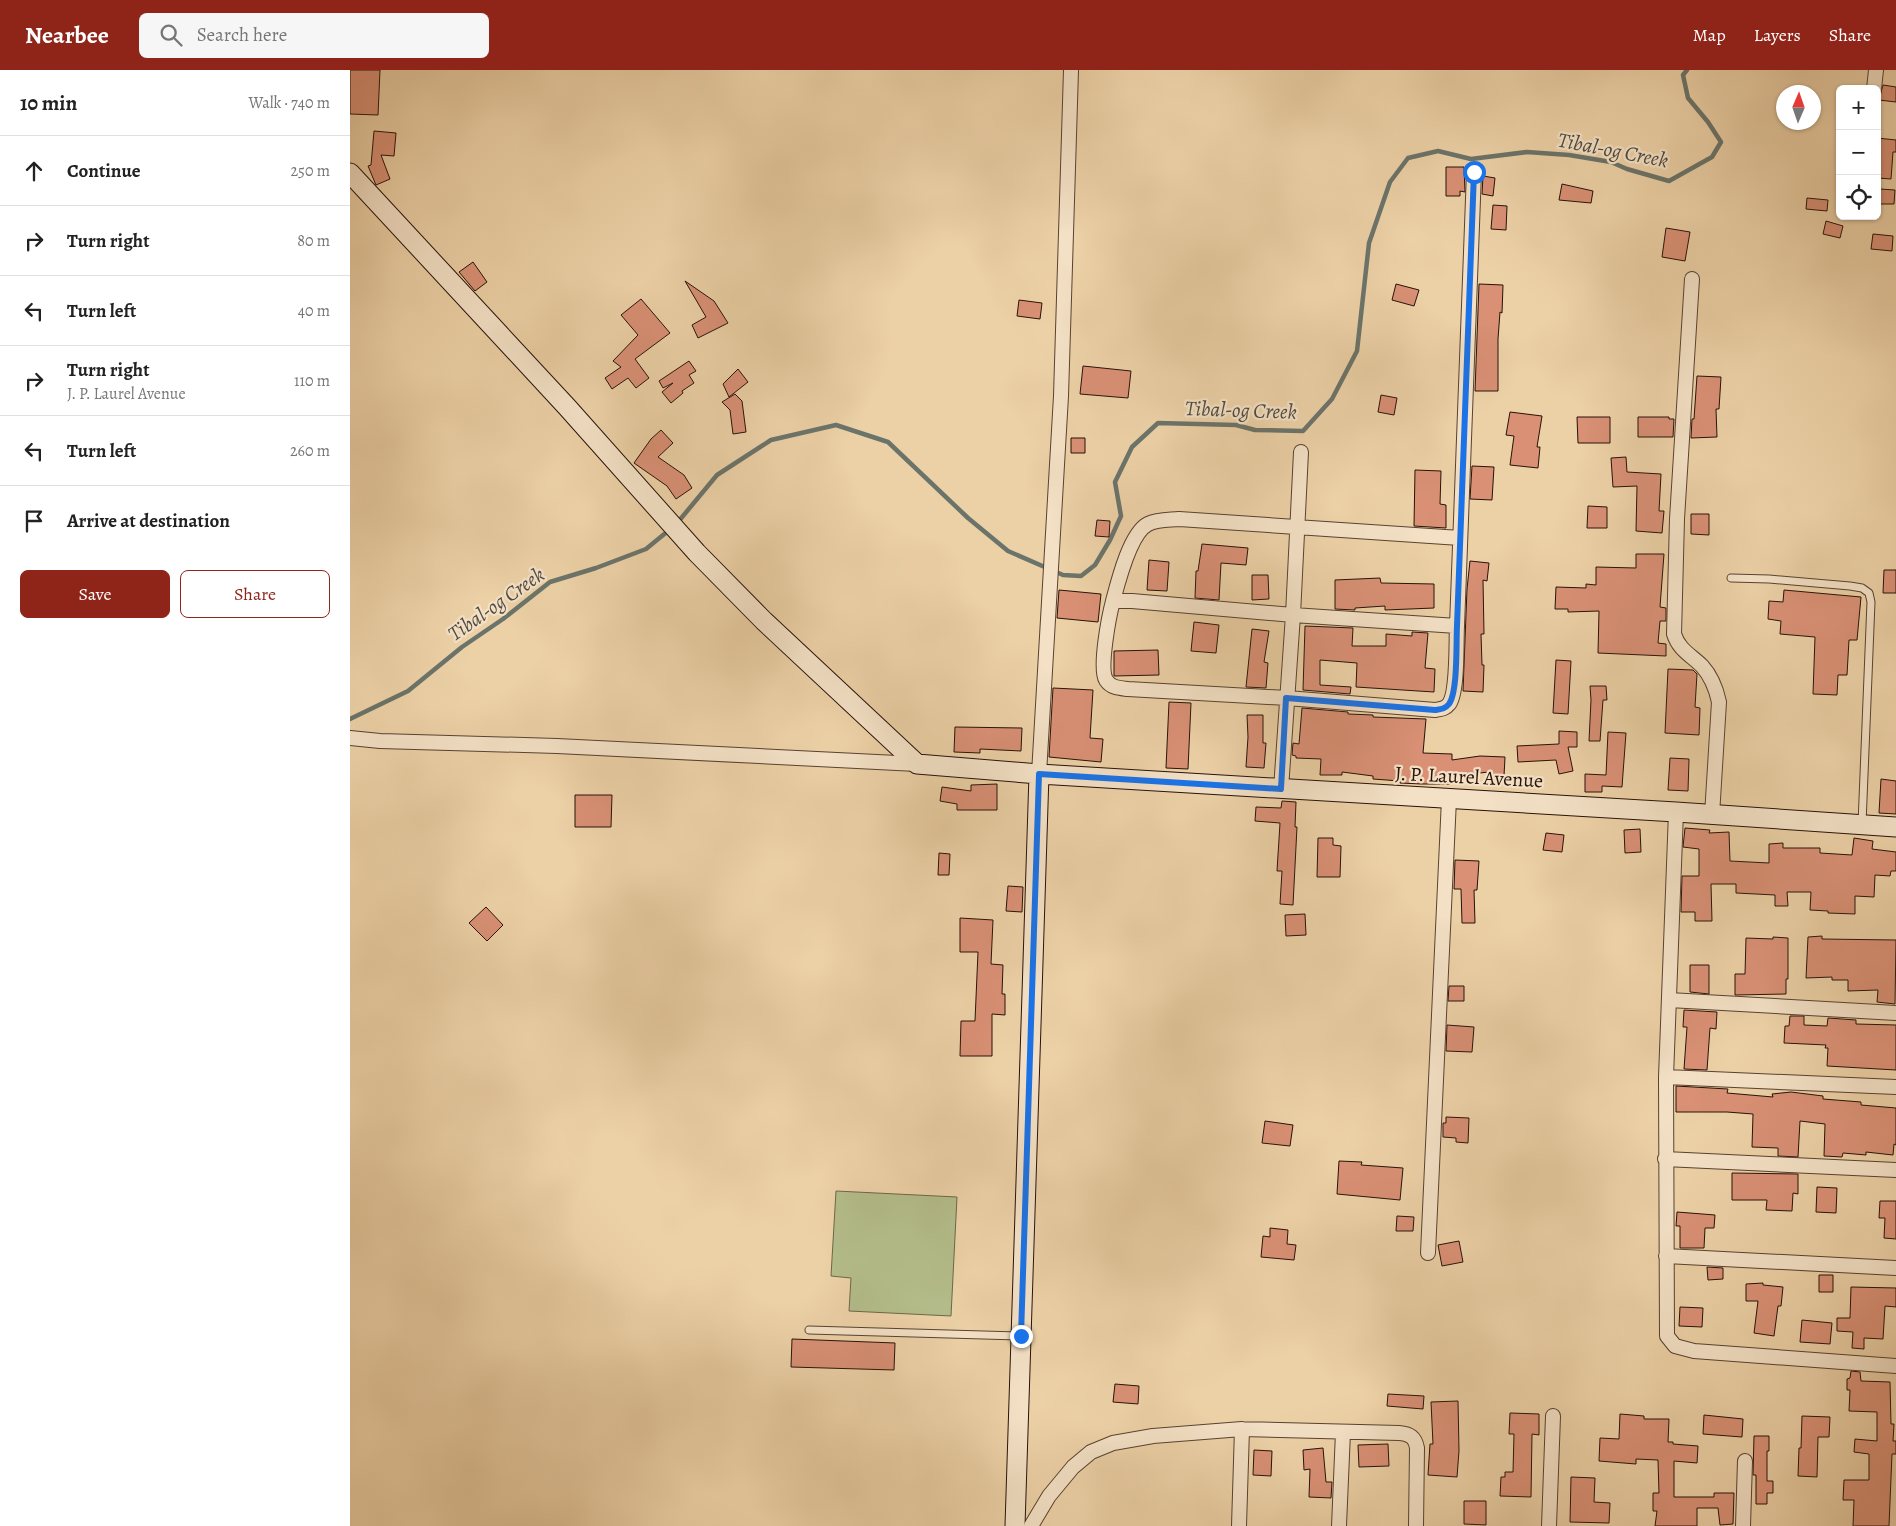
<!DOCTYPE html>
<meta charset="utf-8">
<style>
:root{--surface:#fff;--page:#f6f6f6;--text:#222;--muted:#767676;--line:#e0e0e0;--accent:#8f2418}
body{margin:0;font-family:Alegreya,serif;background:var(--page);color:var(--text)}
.controls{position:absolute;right:15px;top:15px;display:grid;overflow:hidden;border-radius:8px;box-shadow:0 1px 4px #0004}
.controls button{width:45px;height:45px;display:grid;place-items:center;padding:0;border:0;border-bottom:1px solid var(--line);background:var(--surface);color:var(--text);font:25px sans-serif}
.compass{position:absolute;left:1426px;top:15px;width:45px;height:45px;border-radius:50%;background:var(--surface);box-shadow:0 1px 4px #0004;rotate:2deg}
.stop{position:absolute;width:15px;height:15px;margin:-11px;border:4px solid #1a73e8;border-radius:50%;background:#fff}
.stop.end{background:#1a73e8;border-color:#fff;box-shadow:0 1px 5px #0008}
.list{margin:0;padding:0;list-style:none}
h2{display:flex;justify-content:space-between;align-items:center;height:65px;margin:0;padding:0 20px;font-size:21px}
h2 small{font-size:16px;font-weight:400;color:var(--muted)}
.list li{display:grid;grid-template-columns:32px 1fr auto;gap:15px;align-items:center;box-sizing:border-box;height:70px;padding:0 20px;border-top:1px solid var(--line)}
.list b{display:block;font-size:19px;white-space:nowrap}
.list p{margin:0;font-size:16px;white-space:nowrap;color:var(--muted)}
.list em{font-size:16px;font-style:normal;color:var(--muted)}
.actions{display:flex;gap:10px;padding:15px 20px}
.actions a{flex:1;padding:11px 0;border:1px solid var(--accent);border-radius:8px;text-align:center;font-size:18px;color:var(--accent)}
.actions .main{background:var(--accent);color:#fff}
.icon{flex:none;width:28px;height:28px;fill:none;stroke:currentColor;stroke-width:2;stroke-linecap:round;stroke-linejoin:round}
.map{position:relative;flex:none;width:1546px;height:1456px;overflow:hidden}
header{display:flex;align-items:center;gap:30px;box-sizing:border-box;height:70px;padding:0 25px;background:var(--accent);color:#fff}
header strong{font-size:24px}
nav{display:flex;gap:28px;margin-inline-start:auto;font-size:18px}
.search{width:350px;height:45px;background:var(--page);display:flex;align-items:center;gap:12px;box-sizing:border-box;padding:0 18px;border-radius:8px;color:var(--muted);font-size:19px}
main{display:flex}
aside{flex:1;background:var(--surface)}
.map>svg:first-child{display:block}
.green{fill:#b3bc8a;stroke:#6d674a}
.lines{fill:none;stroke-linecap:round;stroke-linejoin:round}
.stream{stroke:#6b746a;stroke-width:4.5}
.building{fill:#d99075;stroke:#271209}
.lane-casing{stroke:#584230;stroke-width:9}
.street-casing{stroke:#584230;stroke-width:16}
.secondary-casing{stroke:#271209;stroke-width:21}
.lane{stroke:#f3e0c5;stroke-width:7}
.street{stroke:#f3e0c5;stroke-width:14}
.secondary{stroke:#f3e0c5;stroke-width:19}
.route{stroke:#1a73e8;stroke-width:6}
.labels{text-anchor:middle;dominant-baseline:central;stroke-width:4.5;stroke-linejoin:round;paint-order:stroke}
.street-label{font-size:20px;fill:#271209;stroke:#f3e0c5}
.water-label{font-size:21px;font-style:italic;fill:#4f4b41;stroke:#f3e0c5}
</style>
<header>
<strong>Nearbee</strong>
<div class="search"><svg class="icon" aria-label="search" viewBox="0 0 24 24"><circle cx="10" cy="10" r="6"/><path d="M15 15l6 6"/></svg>Search here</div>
<nav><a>Map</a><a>Layers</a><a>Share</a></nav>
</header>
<main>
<aside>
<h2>10 min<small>Walk · 740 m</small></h2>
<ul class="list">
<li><svg class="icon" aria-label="ahead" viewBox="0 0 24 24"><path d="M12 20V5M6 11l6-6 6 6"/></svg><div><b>Continue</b></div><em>250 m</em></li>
<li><svg class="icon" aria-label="right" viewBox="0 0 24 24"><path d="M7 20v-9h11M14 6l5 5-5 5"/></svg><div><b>Turn right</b></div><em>80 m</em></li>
<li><svg class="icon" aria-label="left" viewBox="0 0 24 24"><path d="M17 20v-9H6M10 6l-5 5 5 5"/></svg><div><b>Turn left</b></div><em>40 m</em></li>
<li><svg class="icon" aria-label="right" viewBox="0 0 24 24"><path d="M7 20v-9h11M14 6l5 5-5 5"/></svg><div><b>Turn right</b><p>J. P. Laurel Avenue</p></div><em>110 m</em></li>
<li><svg class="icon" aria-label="left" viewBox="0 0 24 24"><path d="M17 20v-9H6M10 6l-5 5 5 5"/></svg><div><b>Turn left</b></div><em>260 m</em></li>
<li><svg class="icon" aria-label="arrive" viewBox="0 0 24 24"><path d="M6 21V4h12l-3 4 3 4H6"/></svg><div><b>Arrive at destination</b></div></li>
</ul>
<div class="actions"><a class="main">Save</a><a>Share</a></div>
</aside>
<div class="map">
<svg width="1546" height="1456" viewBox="0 0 1546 1456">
<rect width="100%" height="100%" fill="#ecd0a6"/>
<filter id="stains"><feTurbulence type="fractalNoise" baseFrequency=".004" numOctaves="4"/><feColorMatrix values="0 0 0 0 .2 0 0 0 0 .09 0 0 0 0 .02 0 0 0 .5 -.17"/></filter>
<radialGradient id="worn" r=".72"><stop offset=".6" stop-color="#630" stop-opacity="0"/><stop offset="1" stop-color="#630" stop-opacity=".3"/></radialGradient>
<!-- green -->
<path class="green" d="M486 1121 607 1127 601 1246 499 1241 501 1208 481 1206Z"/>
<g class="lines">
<!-- stream -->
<path class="stream" d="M328 452 367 405 421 370 486 355 538 372 618 448 658 481 713 505 731 506 745 495 760 470 771 446 765 412 782 377 808 353 886 355 905 360 953 361 982 329 1007 281 1019 173 1040 112 1058 88 1088 81 1121 89 1177 82 1219 85 1261 92 1277 99 1319 111 1362 87 1371 72 1358 52 1338 28 1333 5 1337 0
M0 649 58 621 112 577 153 549 200 512 246 498 296 479 318 461"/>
</g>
<!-- building -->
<path class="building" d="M0 0H30L28 45 0 44Z
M1533 15 1546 17V32L1529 30Z
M24 61 46 63 44 86 31 85 40 109 26 115 18 96 21 95Z
M1527 68 1546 70V82H1543L1541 109 1528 108 1529 97H1527Z
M1096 97H1114L1115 122 1110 121V126H1096Z
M1133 106 1145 108 1143 126 1132 124Z
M1212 114 1243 121 1241 133 1209 130Z
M1530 119 1545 120 1544 134H1530Z
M1457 128 1478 130 1477 141 1456 139Z
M1143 135 1157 136 1156 160 1141 159Z
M1476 151 1493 156 1490 168 1473 164Z
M1316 158 1340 162 1335 191 1312 187Z
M1523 164 1543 166 1542 181 1521 179Z
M123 192 137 212 125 221 109 202Z
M335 211 364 231 378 253 348 268 342 255 356 247Z
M1046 214 1069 220 1064 236 1042 230Z
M1129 214 1153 215 1152 243 1150 242 1148 269V321H1125Z
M291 229 320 263 285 289 299 308 286 318 278 308 262 319 255 308 271 297 263 291 288 265 271 245Z
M669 230 692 233 690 249 667 246Z
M339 291 346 301 339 305 344 313 332 321 333 323 321 333 312 322 323 313 313 318 309 311Z
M733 296 781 301 778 328 730 324Z
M388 299 398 312 379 327 373 314Z
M1347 306 1371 307 1369 339H1366L1367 367 1341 368 1342 349H1344Z
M385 324 392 331 396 362 383 364 380 340 372 332Z
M1031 325 1047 328 1044 345 1028 342Z
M1160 342 1192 346 1187 377H1190L1188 398 1160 395 1164 366 1156 365Z
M1227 347H1260V373H1228Z
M1288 347H1319V349H1324L1323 367H1288Z
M311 360 323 373 308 387 334 405 342 418 326 429 317 416 284 393 301 369Z
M721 368H735V383H721Z
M1276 387 1277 402 1311 404 1309 441H1314L1312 463 1286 461 1287 416 1263 417 1261 388Z
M1122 396 1144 397 1142 430 1120 429Z
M1065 400 1091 401 1090 434 1096 435V458L1064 456Z
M1238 436 1257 437V458H1237Z
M1341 444H1359V465L1341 464Z
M747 450 760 451 759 467 745 466Z
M852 474 898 478 896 495 871 493 869 530 845 528 846 501H848Z
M1286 484H1314L1310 537 1316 538V551H1310L1308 573 1316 574V586L1248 583 1249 541 1218 542V539H1205L1206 517 1236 518V514L1246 515V497L1286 498Z
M799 490 819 492 817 521 797 520Z
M1120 491 1139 493 1137 511 1133 510 1134 564H1131L1132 595H1134L1133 622 1113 621 1117 519Z
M1534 500H1546V523H1533Z
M902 505H918L919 529 902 530Z
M1030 508 1031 513 1084 514V538L1035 540V536L1005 538V540L985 539V510Z
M709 520 751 524 748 552 707 548Z
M1434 520 1511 527 1507 570H1499L1497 605H1488L1487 625 1463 624 1465 567 1430 564 1431 551 1418 549 1419 531 1433 532Z
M844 552 869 555 866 583 841 581Z
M955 556 1003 558 1002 576H1036V564L1062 566V562L1078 563 1075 598 1085 599 1084 622 1006 617 1007 593 970 590V615L1001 617 1000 624 953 620Z
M902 559 919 561 914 592 918 593 916 618 896 617Z
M808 580 809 605 764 606V581Z
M1206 590 1221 591 1218 644 1203 643Z
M1318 599 1343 600 1347 604 1345 637 1350 638 1349 665 1315 663Z
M1240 616H1256L1257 630H1253L1250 671H1239L1241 630Z
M703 618 743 620 740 668 753 669 751 692 699 687Z
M819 632 841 633 838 699 816 698Z
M952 638 998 642V644L1023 645V647L1076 649 1073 683 1102 684V690L1130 686 1155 687 1154 706 1138 705 1139 702 1102 706V714H1071L1050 713V711L1023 709V706L992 702V705H970L971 689 946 688V686L942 685 943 673 949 674Z
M897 645H913V673H916L914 698 896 697 898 667Z
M605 657 672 658 671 681 630 679V683L604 682Z
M1209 661 1227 662V677H1218L1223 701 1209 704 1206 690 1168 692 1167 676 1209 674Z
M1258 662 1276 663 1272 717 1252 716V722H1235V704L1256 705Z
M1320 688 1339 689 1338 721 1318 720Z
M1531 709 1546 711V744L1529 743Z
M647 714V740H607V734L590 731 592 717 621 721V715Z
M225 725H262L261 757H225Z
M932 731 946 732 945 757H947L943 835 930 834 932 801H927L930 753 905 751 906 737 931 738Z
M1335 758 1360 760 1359 763 1379 762 1380 791 1419 793V774L1433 773V778H1470V783L1502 785 1504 768 1523 771 1522 779 1546 782V801H1541L1540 806 1525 805 1524 827 1505 826V844L1478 843V841L1460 840 1461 822H1437L1438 836H1425V825L1386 823V814H1361L1362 851H1345V842H1331L1332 806H1349V779L1333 777Z
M1290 759 1291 782 1275 783 1274 760Z
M1196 763 1214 765 1212 782 1193 780Z
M968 768H983V775L991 776 990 807H967Z
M589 783 600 784 599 805H588Z
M1105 790 1129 791 1127 820H1124L1125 853H1112L1111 819H1104Z
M658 816 673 817 672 842 656 841Z
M136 837 153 855 137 871 119 853Z
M955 844 956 865 936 866 935 845Z
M610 848 643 850 641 894 653 895 652 924H655V945L642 944V986H610L611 951H625L628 882H610Z
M1472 866V869L1546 870 1545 934 1527 932 1528 920 1498 921V910H1482V907L1456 908 1458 867Z
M1423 867 1438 868V909H1436V924L1385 925V904H1395L1396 868 1423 869Z
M1340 895H1359V924L1340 922Z
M1099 916H1114V931H1098Z
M1334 940 1367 942 1366 959 1360 958 1357 1000 1334 999 1337 957H1333Z
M1440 946H1454V955L1477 956 1478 948 1506 950V954L1546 955V1000L1477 996 1478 978H1475L1476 975 1434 973 1435 956H1439Z
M1097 955 1124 957 1122 982 1096 981Z
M1326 1016 1378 1019 1377 1023 1423 1027 1422 1024 1441 1022 1473 1026V1029L1511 1032V1035L1546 1038V1075L1544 1074 1543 1085 1516 1082V1085L1493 1083 1492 1087 1474 1086 1475 1054 1450 1051 1448 1087 1428 1086V1078L1402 1077 1403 1044 1377 1042H1326Z
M1096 1047 1119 1048 1118 1073 1106 1072V1068L1093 1067V1053H1096Z
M915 1051 943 1055 940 1076 912 1073Z
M989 1091 1012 1092 1011 1095 1053 1098 1050 1130 987 1124Z
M1382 1103 1448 1104V1124L1443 1123 1442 1141 1416 1140 1417 1130H1382Z
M1467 1117 1487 1118 1486 1143 1466 1142Z
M1530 1131H1546V1169L1534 1168 1535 1148H1529Z
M1327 1142 1365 1145 1364 1158H1355L1354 1178H1330V1156H1326Z
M1047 1146 1064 1147 1063 1161H1046Z
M920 1158 938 1160 937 1174 946 1175 944 1190 911 1187 913 1166 920 1167Z
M1109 1171 1113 1192 1092 1196 1088 1175Z
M1357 1197 1373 1198V1209L1358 1210Z
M1469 1205H1483V1222H1469Z
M1413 1213V1215L1433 1217 1431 1236H1428L1424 1266 1404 1263 1408 1231H1396V1214Z
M1501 1217 1546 1218V1237L1535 1236 1533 1269 1514 1268V1279L1502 1278 1503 1262 1487 1261V1248H1500Z
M1330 1237 1353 1238 1352 1257 1329 1256Z
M1452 1250 1482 1253 1480 1274 1450 1272Z
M442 1269 545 1273 544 1300 441 1297Z
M1501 1301 1510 1302 1511 1311 1540 1312 1541 1354H1544L1543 1371H1546V1384H1542L1539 1456H1503L1504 1430H1493L1494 1410H1519V1384L1504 1382 1505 1369 1527 1371V1342L1499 1341 1500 1320H1497V1309L1500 1308Z
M765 1314 789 1316 788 1334 763 1332Z
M1038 1324 1074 1326 1073 1339 1037 1336Z
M1108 1331 1109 1381 1107 1407 1078 1405 1080 1374H1083L1081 1332Z
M1160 1343 1189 1344V1365L1182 1364 1181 1427 1150 1426 1151 1407H1155V1402H1163L1164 1364H1159Z
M1270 1344 1294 1346V1349H1319L1318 1372H1323V1374L1348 1376 1347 1393 1324 1391V1427H1364V1423H1384L1383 1454 1370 1455 1368 1438H1347V1456H1305L1307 1441H1303V1423H1309L1308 1390 1286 1389V1394L1249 1391 1250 1368 1269 1369Z
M1354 1345 1393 1349 1392 1367 1353 1364Z
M1452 1346 1480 1347 1479 1367H1468L1467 1407 1448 1406 1449 1378H1451Z
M1404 1366H1419V1381H1417V1411H1423V1423H1417V1434H1406V1405H1403Z
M1038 1374 1039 1396 1009 1397 1008 1375Z
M973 1378 976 1412H982L981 1428 959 1427 960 1399 954 1400 953 1380Z
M904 1380 922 1381 921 1406 903 1405Z
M1221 1407 1245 1408 1244 1432 1260 1433 1259 1453 1220 1452Z
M1114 1431H1136V1455L1114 1454Z"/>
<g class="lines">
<defs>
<path id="lane" d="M1381 508 1419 509 1500 516 1512 518 1519 523 1521 532 1512 754
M459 1260 669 1266"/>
<path id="street" d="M1524 19 1526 0
M1342 209 1327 449 1324 564C1329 580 1341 585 1352 596 1362 607 1366 618 1369 632L1362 745
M763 531C768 512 780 463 798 454 808 449 819 450 829 449L1110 468
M1107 556 943 545 782 531H763C759 546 749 598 756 610 761 618 770 618 778 619L937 628 1085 640C1091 639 1095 639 1099 634 1108 622 1106 573 1107 556L1124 102
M0 668 30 671 207 676 567 694
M689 704 711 326 721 0
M931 719 943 545 951 382
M1326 742 1316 1007 1317 1266 1325 1276 1344 1281 1546 1296
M1319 930 1546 943
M1316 1007 1546 1017
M1315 1089 1546 1100
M1078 1183 1099 729
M1316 1186 1546 1198
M681 1456 699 1426 723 1397 741 1382 763 1373 803 1366 892 1359 1049 1363C1060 1364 1065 1367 1067 1378L1066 1456
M889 1456 892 1359
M989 1456 993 1362
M1199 1456 1203 1346
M1393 1456 1395 1391"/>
<path id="secondary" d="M0 103 217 337 347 483 414 551 567 694 689 704 1326 742 1546 757
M665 1456 689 704"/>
</defs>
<!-- lane casing -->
<use href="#lane" class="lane-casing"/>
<!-- street casing -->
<use href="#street" class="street-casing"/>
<!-- secondary casing -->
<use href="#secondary" class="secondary-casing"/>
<!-- lane -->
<use href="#lane" class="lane"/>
<!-- street -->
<use href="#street" class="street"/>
<!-- secondary -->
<use href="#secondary" class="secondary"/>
</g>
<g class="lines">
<!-- route -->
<path class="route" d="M671 1266 689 704 931 719 936 628 1085 640C1091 639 1095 639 1099 634 1108 622 1106 573 1107 556L1124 102"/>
</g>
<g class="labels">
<!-- street labels -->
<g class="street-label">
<text transform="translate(1119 707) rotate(3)">J. P. Laurel Avenue</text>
</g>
<!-- water labels -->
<g class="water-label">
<text transform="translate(1263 80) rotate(11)">Tibal-og Creek</text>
<text transform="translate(891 340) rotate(2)">Tibal-og Creek</text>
<text transform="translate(146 534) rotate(-35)">Tibal-og Creek</text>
</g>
</g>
<rect width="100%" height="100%" filter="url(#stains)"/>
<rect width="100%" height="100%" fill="url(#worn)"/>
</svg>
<div class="controls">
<button>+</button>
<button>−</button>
<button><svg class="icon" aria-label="locate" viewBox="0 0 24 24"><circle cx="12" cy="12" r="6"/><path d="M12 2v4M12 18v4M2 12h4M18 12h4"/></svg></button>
</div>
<svg class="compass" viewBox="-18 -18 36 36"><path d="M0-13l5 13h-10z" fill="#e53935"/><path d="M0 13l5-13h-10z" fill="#767676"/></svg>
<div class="stop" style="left:1124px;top:102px"></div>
<div class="stop end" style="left:671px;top:1266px"></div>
</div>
</main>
